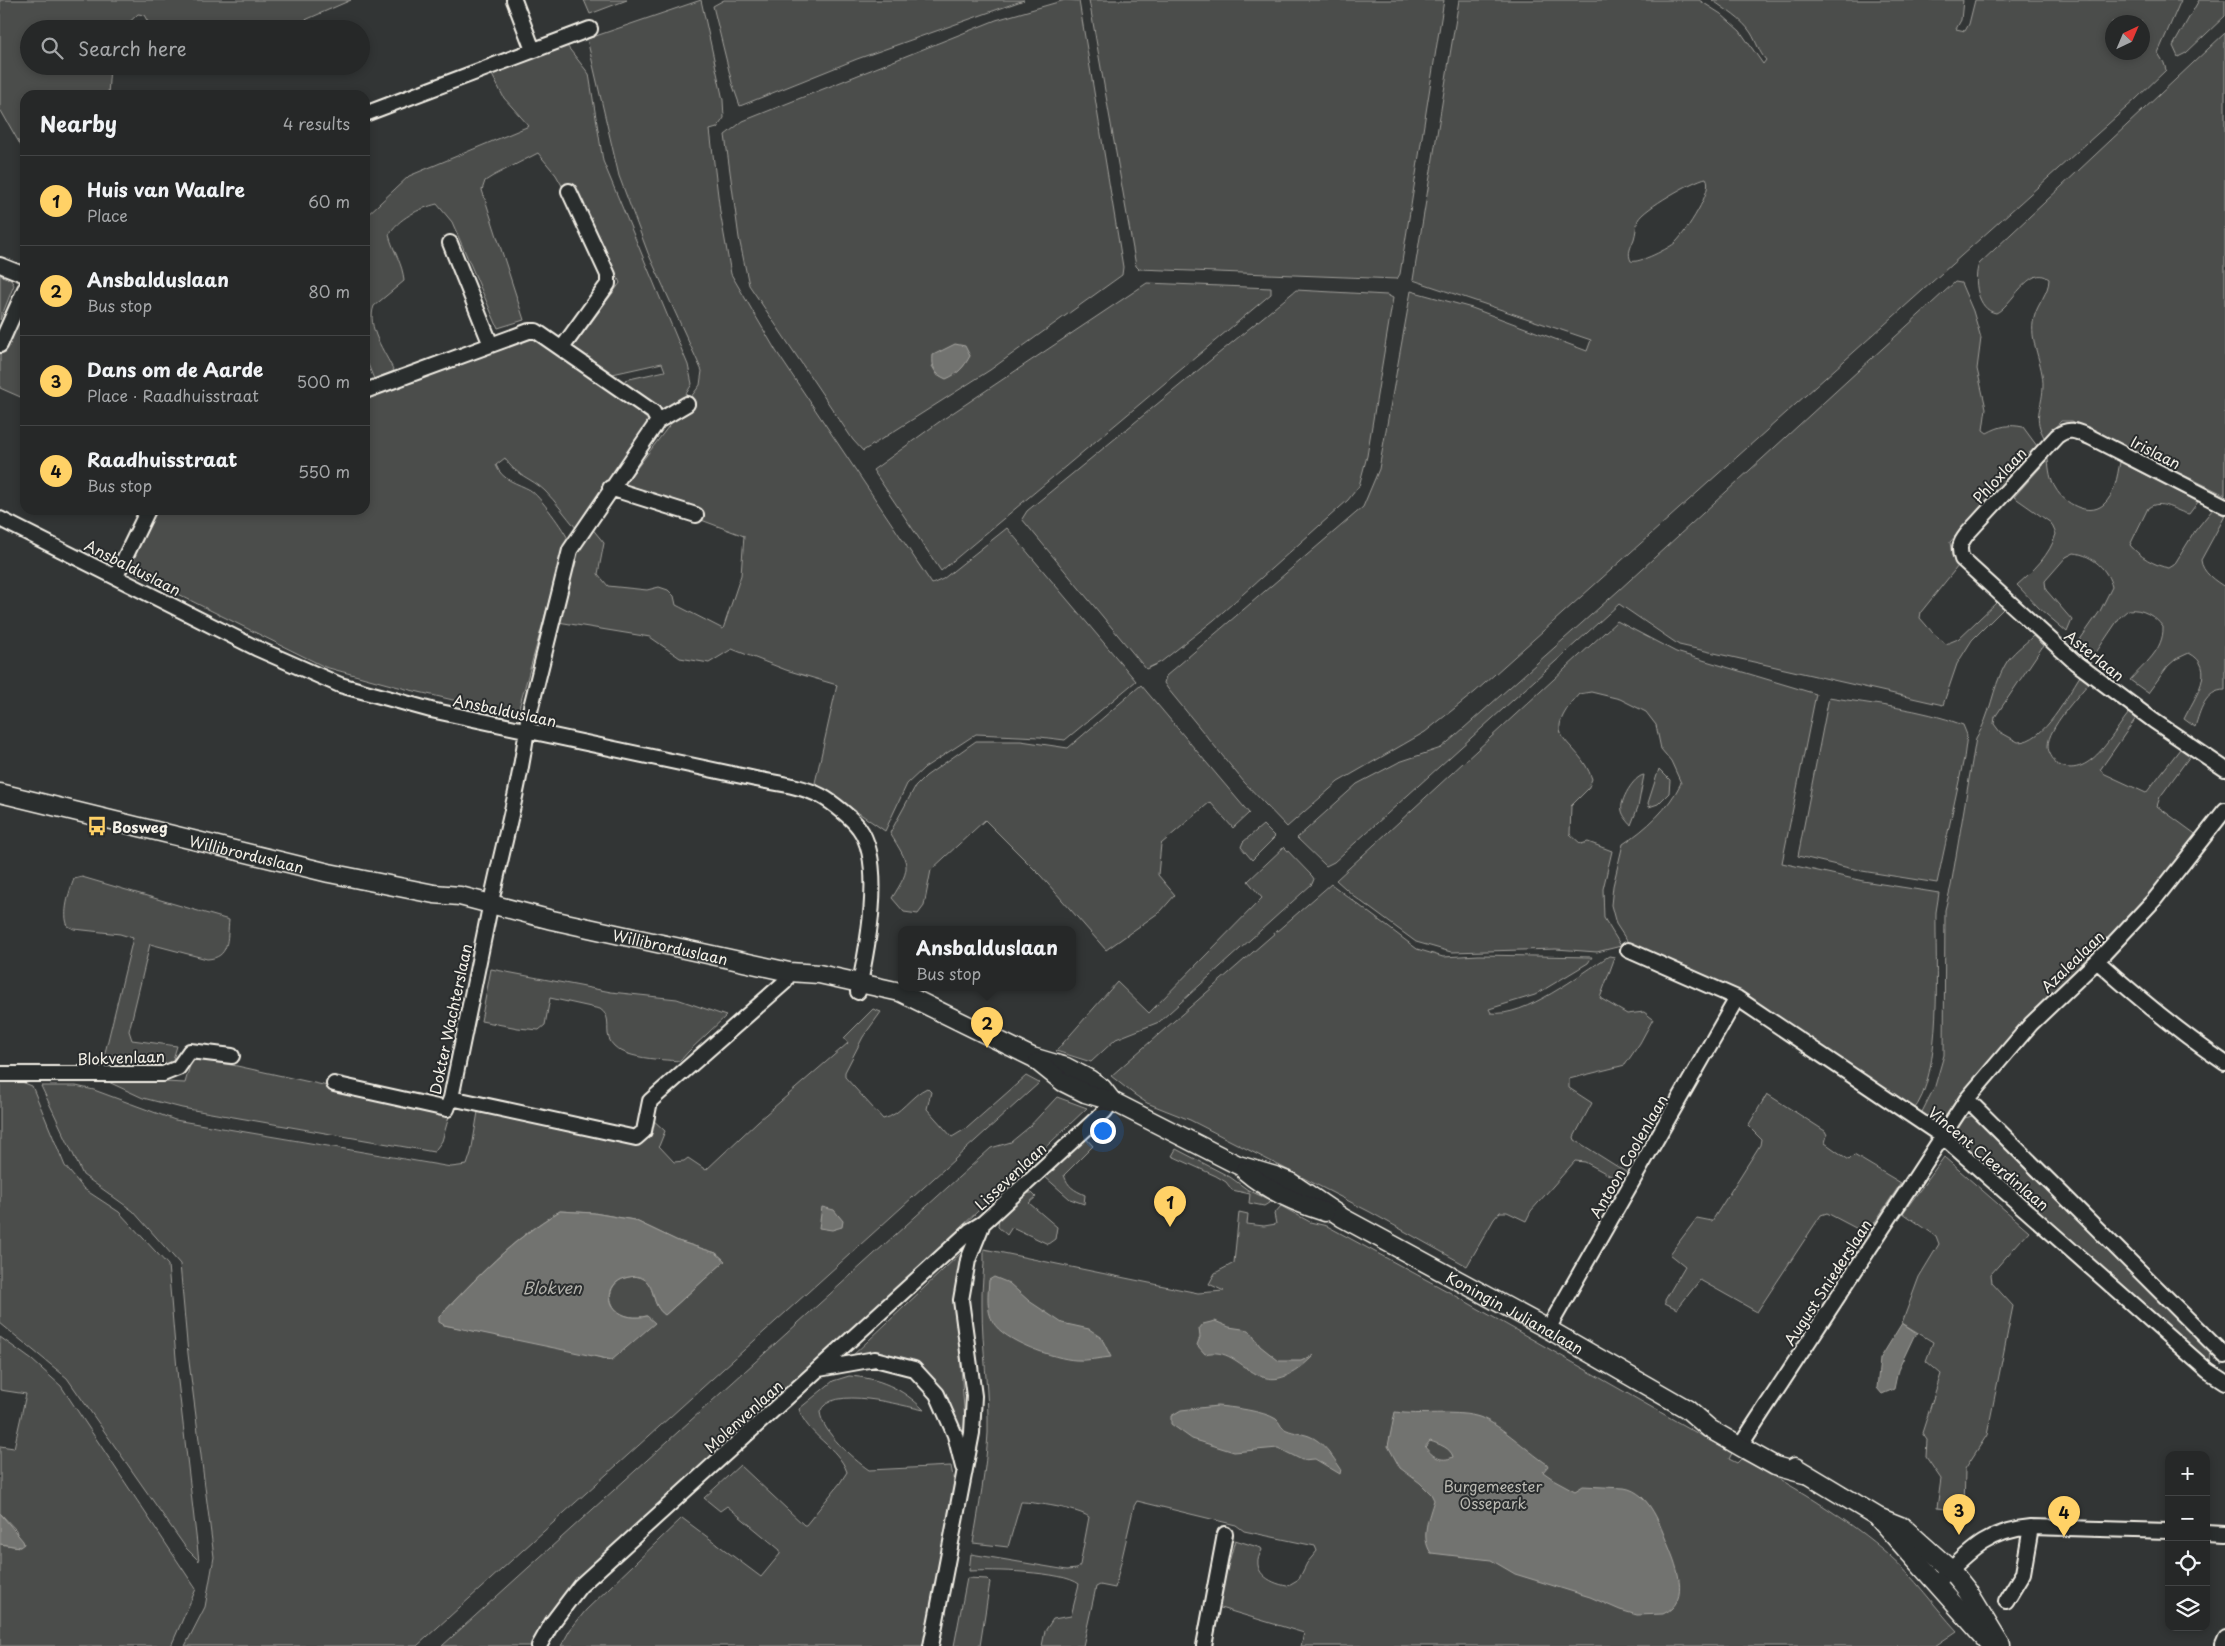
<!DOCTYPE html>
<meta charset="utf-8">
<style>
:root{--surface:#262828;--page:#2e3030;--text:#f1f3f6;--muted:#a4a6a8;--line:#424445;--accent:#ffd166}
body{margin:0;font-family:"Playpen Sans",sans-serif;background:var(--page);color:var(--text)}
.controls{position:absolute;right:15px;bottom:15px;display:grid;overflow:hidden;border-radius:10px;box-shadow:0 2px 8px #0003}
.controls button{width:45px;height:45px;display:grid;place-items:center;padding:0;border:0;border-bottom:1px solid var(--line);background:var(--surface);color:var(--text);font:25px sans-serif}
.compass{position:absolute;left:2105px;top:15px;width:45px;height:45px;border-radius:50%;background:var(--surface);box-shadow:0 2px 8px #0003;rotate:44deg}
.you{position:absolute;left:1102px;top:1130px;width:18px;height:18px;margin:-12px;border:4px solid #fff;border-radius:50%;background:#1a73e8;box-shadow:0 0 0 8px #1a73e833}
.badge{display:grid;place-items:center;width:32px;height:32px;border-radius:50%;background:var(--accent);color:#111;font-size:16px;font-weight:700}
.pin{position:absolute;translate:-50% -41px;filter:drop-shadow(0 1px 2px #0008)}
.pin::after{content:'';position:absolute;top:26px;width:18px;height:15px;background:inherit;clip-path:polygon(0 0,100% 0,50% 100%)}
.popup{position:absolute;left:898px;top:926px;width:178px;height:65px;box-sizing:border-box;display:grid;place-content:center;border-radius:10px;background:var(--surface);filter:drop-shadow(0 1px 4px #0005);font-size:16px;white-space:nowrap;color:var(--muted)}
.popup b{font-size:19px;color:var(--text)}
.popup::after{content:'';position:absolute;left:50%;top:100%;margin-left:-10px;border:10px solid transparent;border-top-color:var(--surface)}
.list{margin:0;padding:0;list-style:none}
h2{display:flex;justify-content:space-between;align-items:center;height:65px;margin:0;padding:0 20px;font-size:21px}
h2 small{font-size:16px;font-weight:400;color:var(--muted)}
.list li{display:grid;grid-template-columns:32px 1fr auto;gap:15px;align-items:center;box-sizing:border-box;height:90px;padding:0 20px;border-top:1px solid var(--line)}
.list b{display:block;font-size:19px;white-space:nowrap}
.list p{margin:0;font-size:16px;white-space:nowrap;color:var(--muted)}
.list em{font-size:16px;font-style:normal;color:var(--muted)}
.icon{flex:none;width:28px;height:28px;fill:none;stroke:currentColor;stroke-width:2;stroke-linecap:round;stroke-linejoin:round}
.map{position:relative;flex:none;width:2225px;height:1646px;overflow:hidden}
.search{position:absolute;background:var(--surface);box-shadow:0 2px 8px #0003;left:20px;top:20px;width:350px;height:55px;display:flex;align-items:center;gap:12px;box-sizing:border-box;padding:0 18px;border-radius:28px;color:var(--muted);font-size:19px}
.panel{position:absolute;background:var(--surface);box-shadow:0 2px 8px #0003;left:20px;top:90px;width:350px;height:425px;border-radius:15px}
.map>svg:first-child{display:block}
.green{fill:#4b4d4c;stroke:#a09f9a;fill-rule:evenodd}
.water{fill:#727370;stroke:#a6a5a0;fill-rule:evenodd}
.lines{fill:none;stroke-linecap:round;stroke-linejoin:round}
.minor-casing{stroke:#f4f1e8;stroke-width:18}
.major-casing{stroke:#f4f1e8;stroke-width:21}
.minor{stroke:#2a2d2e;stroke-width:14}
.major{stroke:#2a2d2e;stroke-width:18}
.labels{text-anchor:middle;dominant-baseline:central;stroke-width:4;stroke-linejoin:round;paint-order:stroke}
.street-label{font-size:15px;fill:#f4f1e8;stroke:#2a2d2e}
.poi-label{font-size:15px;font-weight:bold;fill:#f4f1e8;stroke:#2a2d2e;text-anchor:start}
.park-label{font-size:15px;fill:#b9b8b1;stroke:#2a2d2e}
.water-label{font-size:16px;font-style:italic;fill:#b3b2ac;stroke:#2a2d2e}
</style>
<div class="map">
<svg width="2225" height="1646" viewBox="0 0 2225 1646">
<rect width="100%" height="100%" fill="#323535"/>
<filter id="ink" filterUnits="userSpaceOnUse"><feTurbulence type="fractalNoise" baseFrequency=".02" numOctaves="2"/><feDisplacementMap in="SourceGraphic" scale="10" xChannelSelector="R" yChannelSelector="G"/><feConvolveMatrix kernelMatrix="1 2 1 2 8 2 1 2 1" color-interpolation-filters="sRGB"/></filter>
<g filter="url(#ink)">
<!-- green -->
<path class="green" d="M0 0H351L303 21 296 29H152L144 15 138 14 122 29H29V66H110L108 95H25V153L0 109Z
M584 0H627L590 14Z
M701 0 723 100 724 118 717 128 710 130 720 212 731 274 776 351 932 584 943 579 1007 528 1136 681 1065 740 1040 737 976 734 924 768 907 784 885 831 815 783 837 685 786 670 732 649 709 663 680 658 650 637 558 622 579 545 591 527 604 543 598 574 608 586 647 590 659 587 668 590 674 596 676 605 723 629 741 575 744 536 672 509 624 485 700 385 702 371 648 253 619 176 587 39Z
M724 0H1024L857 59 740 106 732 83 713 6Z
M1065 0 1079 1 1123 267 1122 275 990 370 863 451 853 440 749 285 739 238 725 135 743 121 996 20ZM970 355C960 373 958 375 938 376L932 366Z
M1089 0H1444L1400 274 1397 279 1139 269 1136 266Z
M1459 0H1699L1721 14 1740 31 1763 64 1766 60C1759 52 1757 43 1751 33 1742 19 1726 10 1712 0H1963L1961 20 1956 29 1965 31 1969 24 1975 0H2181L2158 53 2164 63 2166 70 2136 99 1475 692 1425 732 1338 782 1287 827 1244 782 1168 689 1164 683 1166 676 1363 507 1379 469 1411 291 1472 308 1587 351 1591 340 1413 280ZM2112 22H2142V52H2112ZM1706 178C1715 189 1685 233 1676 242 1670 248 1638 264 1631 261 1627 253 1631 247 1634 239 1636 233 1636 226 1638 220 1643 209 1694 180 1706 178Z
M2199 0H2225V16L2186 53 2178 57 2173 46Z
M2225 33V495L2072 421H2061L2045 439C2032 416 2042 411 2043 387 2044 364 2028 340 2034 318 2037 304 2049 293 2049 279 2030 263 2011 307 1996 313 1977 310 1973 279 1979 264Z
M567 46 589 74 603 161 688 365 692 384 683 399 665 411 655 407 625 386V380L665 371 662 363 608 375 571 350 620 283 604 246 574 186 565 191 556 175 538 153 493 176 485 181 482 190 524 320 498 328 452 222 437 204C420 208 397 219 389 235 393 251 403 264 404 281L374 306C366 327 385 352 394 371L374 379 365 357V217L409 176 529 126 504 98 491 73Z
M0 275 11 280 14 285 0 320Z
M1955 282 1961 283 1973 311 1981 338 1977 369 1986 408 1983 430 1987 433C2000 426 2009 424 2023 427L2037 446 1950 542 1952 556 1958 566 1921 612 1920 618 1933 633 1946 644 1958 639 1997 602 2004 608 1972 640 1957 664 1943 705 1679 645 1619 604 1334 862 1326 866 1297 838 1357 784 1399 762 1441 748 1455 736 1618 591Z
M1147 283 1271 288V294L941 571 873 470 939 422Z
M1296 290 1387 295 1393 298 1367 456 1359 486 1348 500 1214 620 1161 662 1146 669 1022 519 1027 511Z
M25 298V399L0 388V353Z
M540 336 647 419 649 424 576 528C566 516 556 502 545 491 532 478 514 475 505 458L496 465C502 481 518 483 530 490 539 495 565 531 569 541L564 548 517 715 406 689 325 667 129 570 126 567 157 510H365V400L520 337Z
M2048 459C2049 470 2050 480 2056 489 2064 503 2088 517 2103 505 2115 495 2117 477 2120 462L2198 502 2189 514C2176 512 2161 498 2148 508L2130 545C2139 556 2155 566 2169 568L2174 565 2195 531 2213 509 2225 516 2201 560C2202 572 2215 581 2225 587V690C2205 690 2200 711 2195 727L2184 719C2194 698 2218 668 2189 653L2176 659 2168 666 2148 693 2130 680C2144 664 2164 650 2163 627 2155 616 2142 608 2128 610L2120 617 2095 654 2079 641 2100 611 2112 587C2108 570 2093 555 2074 553L2066 557 2045 581 2046 590 2072 620 2067 632 2040 609 2017 585C2033 571 2050 555 2056 534L2051 523 2014 497Z
M1617 621 1676 652 1816 694 1782 863 1863 881 1939 893 1936 912C1935 960 1944 1077 1912 1112L1851 1067 1744 993 1629 944 1616 924 1611 905 1613 886 1623 844C1646 829 1669 808 1681 783L1671 761 1661 749 1656 725 1646 712 1620 699 1591 692 1579 694C1536 742 1577 736 1592 779L1588 789 1571 806 1570 834 1581 844 1588 842 1612 851 1603 889 1604 918 1621 946 1597 952 1556 949 1451 952 1416 942 1355 897 1336 880Z
M2033 636 2043 646 1995 717 1994 724 2000 732 2018 742C2045 742 2067 696 2080 676L2089 683C2078 696 2048 728 2048 746 2048 753 2053 758 2056 764 2090 782 2112 733 2129 713L2136 718 2100 770 2105 774 2146 793 2180 749 2190 756 2160 797 2157 806 2198 836 2106 943 1990 1061 1937 1128 1920 1116 1935 1086 1944 1055 1945 910 1951 886 1976 738C1991 716 1992 688 2005 665 2012 652 2023 646 2033 636Z
M1141 685 1249 813 1233 828 1210 802 1161 844 1158 875 1175 895 1161 911 1106 950 1041 876 985 820 931 870 924 906 918 914 904 912 892 898C913 865 909 865 890 833L915 787 926 776 976 741H1021L1068 748Z
M1829 697C1874 705 1920 708 1963 725L1967 735 1964 758 1937 883 1862 871 1798 856Z
M1659 769 1670 780 1669 793 1658 804 1649 807 1648 803Z
M1644 775 1638 807 1631 825C1628 821 1623 816 1622 811 1619 801 1634 776 1644 775Z
M1263 825 1275 837 1252 860 1241 847 1243 842Z
M1284 847 1312 876 1314 879 1312 884 1159 1022 1116 1039 1091 1062 1056 1051 1117 982 1149 1013 1262 898 1248 881Z
M82 877 229 920C227 939 230 958 207 959L150 944 129 1031 132 1040 177 1046 171 1066 103 1061 133 938 120 934 74 929 68 926C62 914 69 892 74 879Z
M1331 884 1417 949 1443 957 1479 955 1592 957 1588 963 1535 995 1489 1009 1491 1013C1525 1018 1580 974 1609 956L1615 957 1600 998 1627 1014 1644 1012 1653 1019 1640 1043 1625 1065 1569 1079V1088L1592 1103 1574 1137 1575 1140 1629 1174 1624 1183 1585 1162 1575 1161 1531 1211 1526 1221 1507 1212H1500L1494 1219 1467 1266 1370 1212 1190 1120 1147 1103 1135 1095 1111 1076Z
M491 969 611 992 677 999 726 1016 689 1051 680 1061C660 1059 611 1060 608 1034 607 1023 610 1016 600 1009L550 998 545 1025 539 1030 518 1028 481 1021Z
M873 1009 881 1012 863 1037 845 1072V1077L883 1119C901 1115 911 1095 927 1088L931 1092 927 1109 952 1137 967 1128 1026 1076 1039 1083 417 1646H185L205 1607 214 1557 188 1354 180 1264 133 1211 83 1175 41 1086H76L94 1090 175 1120 451 1167 467 1165 471 1153 479 1106 628 1139 650 1117 665 1131 659 1146 674 1162 684 1161 688 1158 706 1170 758 1121 848 1043 844 1038ZM560 1211 594 1213 634 1220 678 1241 716 1253 725 1261 665 1315C650 1304 657 1289 644 1279 639 1276 634 1276 629 1277 599 1282 606 1325 647 1316L608 1360 578 1351 444 1325 439 1317C476 1278 513 1238 560 1211Z
M192 1058 237 1066 450 1113 442 1141 434 1152 182 1108 143 1098 102 1079 185 1083Z
M0 1077H9L32 1086 65 1166 84 1189 119 1212 168 1265 178 1381 199 1561 186 1548 67 1378 0 1323Z
M1767 1094 1825 1131 1827 1135 1825 1143 1849 1160 1854 1155 1901 1183 1867 1234 1827 1213 1821 1215 1757 1312 1700 1280 1677 1309 1665 1303V1300L1685 1266 1670 1254 1697 1218 1712 1221 1760 1145 1761 1139 1748 1126Z
M1057 1097 1087 1108 831 1350 641 1523 534 1646H442L991 1148 1011 1142 1028 1128Z
M1972 1116 1978 1118 2035 1179 2199 1339 2211 1353 2210 1362 1955 1137 1961 1119Z
M1084 1136 1093 1146 1064 1175C1068 1187 1074 1190 1085 1195L1084 1204 1070 1199 1044 1176Z
M1176 1149 1230 1177 1248 1190 1272 1201 1264 1206 1249 1203 1250 1194 1232 1190 1226 1182 1216 1176 1172 1156Z
M1944 1157 2029 1231 1991 1274 1992 1283 2013 1306 1987 1435 1965 1469 1964 1511 1937 1508 1941 1479 1926 1457 1927 1440 1922 1433 1941 1374 1926 1361 1933 1342 1902 1323 1919 1277 1939 1244 1936 1236 1903 1213Z
M1022 1193H1032L1036 1197 1029 1203 1057 1227 1055 1239 1048 1244 1012 1227 1007 1235 998 1227 999 1214Z
M1281 1206 1310 1222 1327 1226 1449 1292 1732 1453 1729 1459 1737 1463 1741 1459C1787 1481 1851 1521 1889 1555 1914 1577 1935 1607 1957 1631L1935 1646H1301L1304 1633 1217 1607 1235 1540 1261 1548 1262 1550C1249 1571 1269 1583 1287 1586L1299 1579 1307 1563 1317 1551 1315 1546 1244 1531 1236 1525 1137 1501 1134 1506 1115 1588 1100 1585 1096 1587 1083 1646H1042L1045 1631 1053 1619 1071 1616 1079 1584C1063 1571 991 1570 969 1571L971 1554 1067 1570 1077 1569 1080 1565 1089 1517C1079 1509 1034 1502 1021 1502L1008 1547 973 1543C979 1507 986 1470 988 1433 989 1390 982 1348 982 1306 981 1287 985 1268 984 1249L1198 1293 1224 1291 1209 1284 1215 1273 1234 1263 1239 1212 1248 1214 1247 1224 1264 1226 1276 1224 1274 1214Z
M962 1252 957 1313 966 1436 962 1438 931 1378 850 1358Z
M0 1337 32 1360 61 1386 196 1589 171 1646H0V1544L20 1547 16 1530 0 1513V1446L14 1448 26 1394 0 1390Z
M849 1376C879 1378 902 1388 924 1410 903 1406 830 1384 820 1412 822 1432 853 1459 869 1470L951 1466 958 1504 937 1646H561L570 1630 586 1610 682 1518 761 1577 780 1554V1550L727 1506 720 1511 704 1498 740 1465 804 1525H806L840 1483 847 1472C838 1446 807 1436 799 1409L833 1381Z
M967 1578 987 1579 990 1582 980 1646H954Z"/>
<!-- water -->
<path class="water" d="M955 344 965 346 970 356C964 367 958 374 946 379 934 374 932 367 933 355Z
M822 1207 834 1210 843 1221 842 1227 832 1230 819 1228Z
M560 1211 594 1213 634 1220 678 1241 716 1253 725 1261 665 1315C650 1304 657 1289 644 1279 639 1276 634 1276 629 1277 598 1282 606 1325 647 1316L655 1323 612 1360 444 1325 439 1322V1317C476 1279 513 1238 560 1211Z
M994 1277 1009 1283 1029 1301 1062 1323 1089 1329 1101 1337 1111 1357C1100 1358 1087 1361 1076 1360 1055 1359 1003 1341 993 1322 986 1310 988 1293 989 1280Z
M1215 1321 1229 1327 1249 1330 1260 1346 1279 1361H1301L1314 1355C1257 1414 1246 1343 1205 1354L1197 1345 1200 1337 1199 1329 1203 1324Z
M1902 1323 1918 1334 1914 1336 1898 1370 1894 1389 1882 1394 1877 1388 1880 1359Z
M1217 1406C1231 1407 1264 1411 1276 1419 1280 1422 1280 1426 1283 1428 1291 1433 1301 1433 1309 1436 1323 1441 1333 1457 1341 1469L1340 1474 1315 1459 1302 1460 1278 1448 1234 1452 1192 1439 1171 1424V1416L1181 1410Z
M1395 1412C1421 1416 1453 1410 1476 1416 1497 1421 1527 1451 1547 1464L1548 1466 1543 1472 1553 1479 1575 1491 1583 1486 1624 1488C1631 1489 1636 1492 1641 1496 1654 1508 1660 1525 1666 1540 1675 1562 1693 1601 1663 1614L1637 1615 1620 1610 1590 1597 1515 1574 1491 1560 1431 1553C1420 1537 1429 1517 1434 1500L1431 1494 1420 1483 1400 1468 1388 1446ZM1430 1441C1439 1444 1451 1448 1453 1457 1441 1463 1432 1456 1425 1447Z
M0 1513 23 1541 24 1544 20 1547 0 1544Z"/>
<g class="lines">
<defs>
<path id="minor" d="M514 0 533 50
M365 114 590 29
M450 243 491 345
M0 265 25 275
M0 345 25 289
M562 348 608 284V275L569 191
M365 391 529 331H536L653 412 658 421
M610 488 696 515
M2225 506 2092 438C2078 432 2070 426 2057 436L1967 534C1960 543 1958 548 1962 559L2076 663 2154 721 2225 769
M0 519 256 648 340 685 431 710 751 778C774 783 800 785 821 796 832 802 852 818 859 828 885 863 867 951 858 992
M116 576 148 510
M1628 950 1737 998 1942 1136 2208 1371 2225 1382
M2097 961C2138 998 2179 1032 2225 1063
M0 1074H163L178 1068 190 1051 232 1056
M334 1084 447 1109 451 1098C464 1036 476 974 489 912 502 847 521 785 528 719L570 550 658 421 687 404
M451 1098 636 1138 644 1131 650 1101 785 982 789 972
M1967 1099 2225 1356
M1548 1329 1737 998
M819 1369 875 1359 914 1369 937 1394 955 1435 963 1467
M1741 1447 1746 1437 1967 1099 2031 1024 2097 961 2155 899 2225 810
M2206 1532 2225 1533
M1937 1583C1968 1553 1986 1531 2031 1527L2169 1531
M2006 1601 2023 1573 2031 1527
M539 1646 552 1623 580 1586 970 1231 983 1223
M931 1646 972 1433 974 1396 961 1300 968 1260 983 1223 1105 1111 1112 1101
M1204 1646 1225 1534
M2222 1646 2225 1639"/>
<g id="major">
<path id="s1" d="M0 793 329 873 434 894 460 896 552 920 789 972 819 974 900 992 1032 1057 1066 1067 1089 1079 1102 1088 1112 1101"/>
<path id="s2" d="M1038 1062 1063 1082 1085 1093 1112 1101 1238 1165 1275 1176 1290 1182 1343 1218 1548 1329 1687 1409 1710 1429 1741 1447 1775 1466 1804 1474"/>
<path d="M1245 1171C1268 1191 1296 1203 1325 1212"/>
<path d="M1795 1467 1878 1517 1903 1527 1951 1570 1967 1590 2001 1646"/>
<path d="M1879 1519 1992 1646"/>
</g>
</defs>
<!-- minor casing -->
<use href="#minor" class="minor-casing"/>
<!-- major casing -->
<use href="#major" class="major-casing"/>
<!-- minor -->
<use href="#minor" class="minor"/>
<!-- major -->
<use href="#major" class="major"/>
</g>
</g>
<!-- icons -->
<defs>
<symbol id="bus-bare" viewBox="-9 -9 18 18"><path d="M-5-6H5V4H4V6H2V4H-2V6H-4V4H-5ZM-3.5-4V0h7V-4ZM-3.5 1.2v1.5H-2V1.2ZM2 1.2v1.5H3.5V1.2Z" fill="#ffd166" stroke="#2a2d2e" stroke-width="2.5" paint-order="stroke"/></symbol>
</defs>
<g fill-rule="evenodd">
<use href="#bus-bare" x="83" y="812" width="28" height="28"/>
</g>
<g class="labels">
<!-- street labels -->
<g class="street-label">
<text transform="translate(2156 452) rotate(27)">Irislaan</text>
<text transform="translate(1999 475) rotate(-47)">Phloxlaan</text>
<text transform="translate(133 567) rotate(27)">Ansbalduslaan</text>
<text transform="translate(2095 655) rotate(39)">Asterlaan</text>
<text transform="translate(505 710) rotate(12)">Ansbalduslaan</text>
<text stroke="none"><textPath href="#s1" startOffset="254">Willibrorduslaan</textPath></text>
<text stroke="none"><textPath href="#s1" startOffset="688">Willibrorduslaan</textPath></text>
<text transform="translate(2072 961) rotate(-44)">Azalealaan</text>
<text transform="translate(450 1019) rotate(-78)">Dokter Wachterslaan</text>
<text transform="translate(121 1057) rotate(-2)">Blokvenlaan</text>
<text transform="translate(1628 1156) rotate(-60)">Antoon Coolenlaan</text>
<text transform="translate(1989 1158) rotate(40)">Vincent Cleerdinlaan</text>
<text transform="translate(1010 1176) rotate(-43)">Lissevenlaan</text>
<text transform="translate(1827 1282) rotate(-57)">August Sniederslaan</text>
<text stroke="none"><textPath href="#s2" startOffset="541">Koningin Julianalaan</textPath></text>
<text transform="translate(743 1416) rotate(-42)">Molenvenlaan</text>
</g>
<!-- poi labels -->
<g class="poi-label">
<text x="112" y="826">Bosweg</text>
</g>
<!-- park labels -->
<g class="park-label">
<text x="1493" y="1485">Burgemeester<tspan x="1493" dy="17">Ossepark</tspan></text>
</g>
<!-- water labels -->
<g class="water-label">
<text x="552" y="1287">Blokven</text>
</g>
</g>
</svg>
<div class="controls">
<button>+</button>
<button>−</button>
<button><svg class="icon" aria-label="locate" viewBox="0 0 24 24"><circle cx="12" cy="12" r="6"/><path d="M12 2v4M12 18v4M2 12h4M18 12h4"/></svg></button>
<button><svg class="icon" aria-label="layers" viewBox="0 0 24 24"><path d="M12 4l9 5-9 5-9-5zM3 14l9 5 9-5"/></svg></button>
</div>
<svg class="compass" viewBox="-18 -18 36 36"><path d="M0-13l5 13h-10z" fill="#e53935"/><path d="M0 13l5-13h-10z" fill="#a4a6a8"/></svg>
<div class="you"></div>
<div class="pin badge" style="left:1170px;top:1227px">1</div>
<div class="pin badge" style="left:987px;top:1048px">2</div>
<div class="popup"><b>Ansbalduslaan</b>Bus stop</div>
<div class="pin badge" style="left:1959px;top:1535px">3</div>
<div class="pin badge" style="left:2064px;top:1537px">4</div>
<div class="search"><svg class="icon" aria-label="search" viewBox="0 0 24 24"><circle cx="10" cy="10" r="6"/><path d="M15 15l6 6"/></svg>Search here</div>
<section class="panel">
<h2>Nearby<small>4 results</small></h2>
<ul class="list">
<li><span class="badge">1</span><div><b>Huis van Waalre</b><p>Place</p></div><em>60 m</em></li>
<li><span class="badge">2</span><div><b>Ansbalduslaan</b><p>Bus stop</p></div><em>80 m</em></li>
<li><span class="badge">3</span><div><b>Dans om de Aarde</b><p>Place · Raadhuisstraat</p></div><em>500 m</em></li>
<li><span class="badge">4</span><div><b>Raadhuisstraat</b><p>Bus stop</p></div><em>550 m</em></li>
</ul>
</section>
</div>
